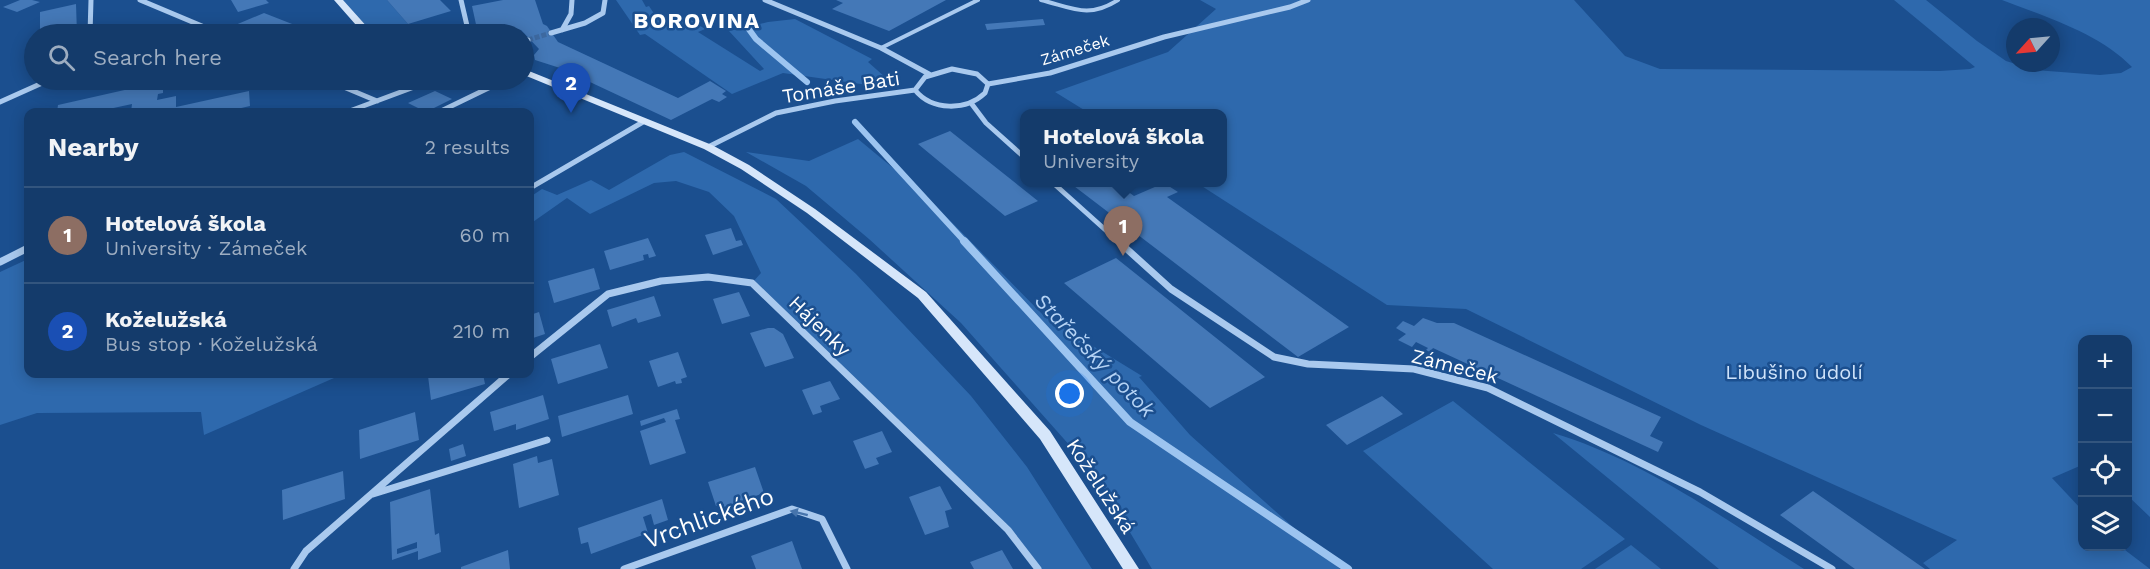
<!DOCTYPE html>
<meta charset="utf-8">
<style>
:root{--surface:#143b6b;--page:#214673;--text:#f1f3f6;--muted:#9dadc1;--line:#33557e;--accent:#ea580c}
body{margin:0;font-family:"Work Sans",sans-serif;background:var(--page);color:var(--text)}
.controls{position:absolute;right:18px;bottom:18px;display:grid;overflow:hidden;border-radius:12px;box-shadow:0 3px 15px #0003}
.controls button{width:54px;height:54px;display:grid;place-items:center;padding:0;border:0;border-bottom:2px solid var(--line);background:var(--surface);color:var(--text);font:30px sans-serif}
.compass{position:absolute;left:2006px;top:18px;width:54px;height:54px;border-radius:50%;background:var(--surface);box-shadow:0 3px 15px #0003;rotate:243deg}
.you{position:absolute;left:1070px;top:394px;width:21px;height:21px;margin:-15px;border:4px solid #fff;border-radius:50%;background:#1a73e8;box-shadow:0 0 0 9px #1a73e833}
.badge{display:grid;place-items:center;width:39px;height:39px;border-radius:50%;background:var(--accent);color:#fff;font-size:20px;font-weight:700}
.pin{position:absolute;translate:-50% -50px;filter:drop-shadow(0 2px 3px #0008)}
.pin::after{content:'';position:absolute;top:32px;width:21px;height:18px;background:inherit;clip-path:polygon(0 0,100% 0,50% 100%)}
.popup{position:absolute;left:1020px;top:109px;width:207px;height:78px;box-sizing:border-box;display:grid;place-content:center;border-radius:12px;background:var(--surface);filter:drop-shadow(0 2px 4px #0005);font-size:20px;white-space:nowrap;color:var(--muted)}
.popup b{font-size:22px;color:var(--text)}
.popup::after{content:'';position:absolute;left:50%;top:100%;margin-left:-12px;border:12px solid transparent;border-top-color:var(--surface)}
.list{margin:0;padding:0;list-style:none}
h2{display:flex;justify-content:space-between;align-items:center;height:78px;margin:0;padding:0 24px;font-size:26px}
h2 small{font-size:20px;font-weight:400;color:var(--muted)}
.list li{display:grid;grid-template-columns:39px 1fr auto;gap:18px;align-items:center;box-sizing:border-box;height:96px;padding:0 24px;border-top:2px solid var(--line)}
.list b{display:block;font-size:22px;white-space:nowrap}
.list p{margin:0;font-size:20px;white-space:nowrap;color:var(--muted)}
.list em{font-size:20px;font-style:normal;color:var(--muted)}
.icon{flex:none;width:33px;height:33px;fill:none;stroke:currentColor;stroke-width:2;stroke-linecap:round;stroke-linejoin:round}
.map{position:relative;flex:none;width:2150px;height:569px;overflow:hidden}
.search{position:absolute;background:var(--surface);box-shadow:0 3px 15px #0003;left:24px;top:24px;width:510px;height:66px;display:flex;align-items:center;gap:15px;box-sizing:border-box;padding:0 21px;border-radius:33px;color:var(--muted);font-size:22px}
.panel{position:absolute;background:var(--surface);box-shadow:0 3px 15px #0003;left:24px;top:108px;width:510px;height:270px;border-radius:12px}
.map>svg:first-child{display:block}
.green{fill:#2e69ad}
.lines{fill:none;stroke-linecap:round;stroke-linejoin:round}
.stream-far1{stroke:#9cc4f0;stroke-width:6}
.stream{stroke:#9cc4f0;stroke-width:8}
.building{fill:#4478b7;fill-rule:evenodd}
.street-tunnel{stroke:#3d69a0;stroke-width:5;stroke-dasharray:5 2;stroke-linecap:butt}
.path{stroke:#a9c9ee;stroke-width:3;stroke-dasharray:2 4;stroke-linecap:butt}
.lane{stroke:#a9c9ee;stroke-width:4}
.street-far1{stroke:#a9c9ee;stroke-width:5}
.street{stroke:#a9c9ee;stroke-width:7}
.secondary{fill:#d6e6fa;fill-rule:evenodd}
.oneway{fill:#4674ac}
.labels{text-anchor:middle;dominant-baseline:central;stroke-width:5;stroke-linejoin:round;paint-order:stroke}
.far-street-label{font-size:16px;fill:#fff;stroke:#1b4f8f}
.street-label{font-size:20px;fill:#fff;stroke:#1b4f8f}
.park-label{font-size:20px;fill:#cfe3fa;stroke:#1b4f8f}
.water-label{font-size:21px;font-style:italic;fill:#b5d3f5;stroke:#1b4f8f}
.far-district-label{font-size:22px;font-weight:bold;letter-spacing:1.5px;fill:#fff;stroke:#1b4f8f}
.near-street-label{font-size:24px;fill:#fff;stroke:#1b4f8f}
</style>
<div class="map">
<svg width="2150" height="569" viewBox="0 0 2150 569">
<rect width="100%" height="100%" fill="#1b4f8f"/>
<!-- green -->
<path class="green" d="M338 0H387L408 24 423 34H378L366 31Z
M616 0H642L646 7 649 6 663 27 688 18 705 29 698 32 760 71 764 69 729 31 768 22 795 19 872 59 868 62 885 77 881 82 868 85 783 73 732 94 645 34 640 35Z
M1200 0H1574L1625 56 1660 69 1940 71 1970 69 1975 67 1894 0H1926L1977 41 2006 61 2035 70 2100 75 2121 73 2132 67C2099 33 2046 17 2002 0H2150V517L2128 496V340H2082V465L2052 478 2082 510V546L2121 547 2150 569H1930L1923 563 1957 540 1701 425 1466 309 1387 305 1197 183 1222 182V113H1089L1055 92 1168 52 1216 9Z
M858 139 922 192 1044 316 1142 376 1139 377 1190 435 1340 569H1152L1095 474 961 323 869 239 806 186 746 152 809 161Z
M684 152 776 199 856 274 971 396 1027 467 1092 569H1038L1008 530 752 283 761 273 734 216 709 192 676 181 654 183 590 214 567 198 530 224V197L542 189 557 195 591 180 609 190 670 155Z
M28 259V374H331L334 378 204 435 201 412 37 413 0 425V272Z
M1453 401 1625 539 1581 569H1493L1363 451Z
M1553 433C1644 460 1724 519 1804 569H1719Z
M1631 545 1661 569H1595Z"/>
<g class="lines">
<!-- stream-far1 -->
<path class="stream-far1" d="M748 28 756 39 807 82
M855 122 966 243"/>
<!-- stream -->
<path class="stream" d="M964 241 1130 422 1348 569"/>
</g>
<!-- building -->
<path class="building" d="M20 0H32L40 2 17 12 3 7Z
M231 0H266L269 3 238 12Z
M387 0H440L451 11 408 24Z
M503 0H535L543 24 547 26 558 42 678 98 710 81 726 91 722 94 727 97 719 102 712 99 671 120 560 68 535 60 534 55 539 49 521 30 505 27V24L477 29 472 6Z
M836 0H946L889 31 832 9 843 3Z
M76 4 77 34H40V12Z
M264 13 310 31 301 34H253L233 26Z
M1043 19 1045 25 987 30 985 24Z
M130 80H158V87L163 86V93L158 94 157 100 176 96V107L249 91 250 106 224 112H131L132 104 95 112H57L58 105 129 89Z
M435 91 452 99 426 112 408 103Z
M950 131 1038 201 1005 216 918 144Z
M1070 183H1116L1134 196 1164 183 1178 192 1167 197 1349 327 1298 357Z
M731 228 736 241 741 240 743 245 713 255 705 235Z
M648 238 656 256 649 258 648 254 643 255 644 260 610 270 604 251Z
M1116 258 1265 377 1210 408 1064 283Z
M594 268 600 289 554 303 548 281Z
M739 292 750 316 722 324 713 299Z
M654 296 661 316 638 323 636 318 612 327 607 310Z
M539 312 545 334 530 339V315Z
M1423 318 1437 323H1454L1661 417 1650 436 1663 442 1658 452 1433 348 1430 352 1426 350 1428 348 1416 342 1412 347 1398 340 1406 334 1396 328 1403 321 1414 326Z
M768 328H774L783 334 794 358 765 367 750 333Z
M600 344 608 368 558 384 551 359Z
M678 352 687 377 681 379 682 383 676 384 675 381 658 387 649 361Z
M435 374H483L485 384 431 400 428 376Z
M830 381 840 399 820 406 822 412 813 415 802 390Z
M543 395 549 419 516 430V424L494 431 490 412Z
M628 395 633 414 562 437 558 416Z
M1382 396 1403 414 1347 445 1326 425Z
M677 409 680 419 675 420 686 453 650 465 640 431 666 422 664 418 641 426 640 421Z
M415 412 419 440 360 459 359 430Z
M882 431 892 452 876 458 879 464 865 469 853 441Z
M463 444 466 456 451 461 449 449Z
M537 456 538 463 552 459 559 495 519 508 513 464Z
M755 467 764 493 724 507V504L716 506 708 482Z
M343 471 345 499 283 520 282 490Z
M940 486 952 509 945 511 949 527 925 535 909 497Z
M430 489 435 535 439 533 441 552 418 560V551L392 560 390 502ZM417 542V548L397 554V549Z
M1813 491 1925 569H1855L1780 515Z
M662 499 668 520 654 525 651 514 643 517 648 533 591 554 588 542 581 544 578 528Z
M792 541 802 569H756L751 556Z
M508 550 510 569H461V567Z
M1002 550 1013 569H974L970 562Z"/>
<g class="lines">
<!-- street-tunnel -->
<path class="street-tunnel" d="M528 40 551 33"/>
<!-- path -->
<path class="path" d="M153 34 169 29"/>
<!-- lane -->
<path class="lane" d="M1041 0C1073 8 1088 19 1118 0
M881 48 978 0"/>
<!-- street-far1 -->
<path class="street-far1" d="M140 0 221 34
M461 0 468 30
M765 0 881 48 929 74
M562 30 571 14 572 0
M551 33 585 23 603 13 605 0
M90 34 91 0
M524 41 528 40
M952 69 977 74 988 84 985 93C966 111 932 111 915 90L925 77Z
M327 80 377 101
M988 84 1050 73 1164 37 1290 7 1308 0
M0 102 49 80
M971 103 986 123 1024 157
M347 112 433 80
M439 112 505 80
M708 147 776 113 835 101 915 90
M1052 182 1120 243
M530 188 643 122"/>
<!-- street -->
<path class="street" d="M1118 241 1171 289 1274 357 1308 364 1414 369 1488 388 1700 492 1832 569
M0 262 28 248
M530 357 608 294 661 281 708 277 752 283 1008 530 1038 569
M373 494 547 440
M294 569 306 551 509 374
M624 569 792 509 822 519 847 569"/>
<!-- secondary -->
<path class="secondary" d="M334 0H343L369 29 381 32 382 34 363 33Z
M524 69 712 145 749 165 815 209 926 292 1050 431 1139 569H1123L1040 439 918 298 807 213 741 169 704 149 524 75Z"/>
</g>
<!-- one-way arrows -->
<defs><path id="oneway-solid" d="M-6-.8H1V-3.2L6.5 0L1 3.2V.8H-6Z" transform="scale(1.5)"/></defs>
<use class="oneway" href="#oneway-solid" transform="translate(799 513) rotate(-166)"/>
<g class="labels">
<!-- far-street labels -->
<g class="far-street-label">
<text transform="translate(1075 50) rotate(-17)">Zámeček</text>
</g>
<!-- street labels -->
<g class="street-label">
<text transform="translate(841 87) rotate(-9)">Tomáše Bati</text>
<text transform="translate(820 326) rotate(44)">Hájenky</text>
<text transform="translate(1455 366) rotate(14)">Zámeček</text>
<text transform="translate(1101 486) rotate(57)">Koželužská</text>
</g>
<!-- park labels -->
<g class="park-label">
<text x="1794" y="372">Libušino údolí</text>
</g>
<!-- water labels -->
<g class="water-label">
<text transform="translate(1095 355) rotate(46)">Stařečský potok</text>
</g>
<!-- far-district labels -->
<g class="far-district-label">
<text x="697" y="20">BOROVINA</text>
</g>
<!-- near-street labels -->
<g class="near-street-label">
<text transform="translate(709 518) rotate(-20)">Vrchlického</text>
</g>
</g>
</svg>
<div class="controls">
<button>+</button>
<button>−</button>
<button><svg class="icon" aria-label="locate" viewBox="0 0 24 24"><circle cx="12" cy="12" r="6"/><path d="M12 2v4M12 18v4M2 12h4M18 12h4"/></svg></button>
<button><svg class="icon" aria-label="layers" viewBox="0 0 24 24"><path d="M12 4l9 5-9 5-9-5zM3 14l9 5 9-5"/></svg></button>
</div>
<svg class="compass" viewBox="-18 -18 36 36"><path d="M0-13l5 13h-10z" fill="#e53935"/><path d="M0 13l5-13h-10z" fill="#9dadc1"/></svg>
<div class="you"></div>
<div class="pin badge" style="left:1123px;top:256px;background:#8d6e63">1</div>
<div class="popup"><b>Hotelová škola</b>University</div>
<div class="pin badge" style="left:571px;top:113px;background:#1a4fb4">2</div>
<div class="search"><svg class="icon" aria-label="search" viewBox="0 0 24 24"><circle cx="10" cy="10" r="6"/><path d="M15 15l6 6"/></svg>Search here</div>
<section class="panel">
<h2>Nearby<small>2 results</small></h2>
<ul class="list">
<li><span class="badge" style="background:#8d6e63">1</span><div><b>Hotelová škola</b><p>University · Zámeček</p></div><em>60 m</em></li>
<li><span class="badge" style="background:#1a4fb4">2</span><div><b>Koželužská</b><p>Bus stop · Koželužská</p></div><em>210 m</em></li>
</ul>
</section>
</div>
